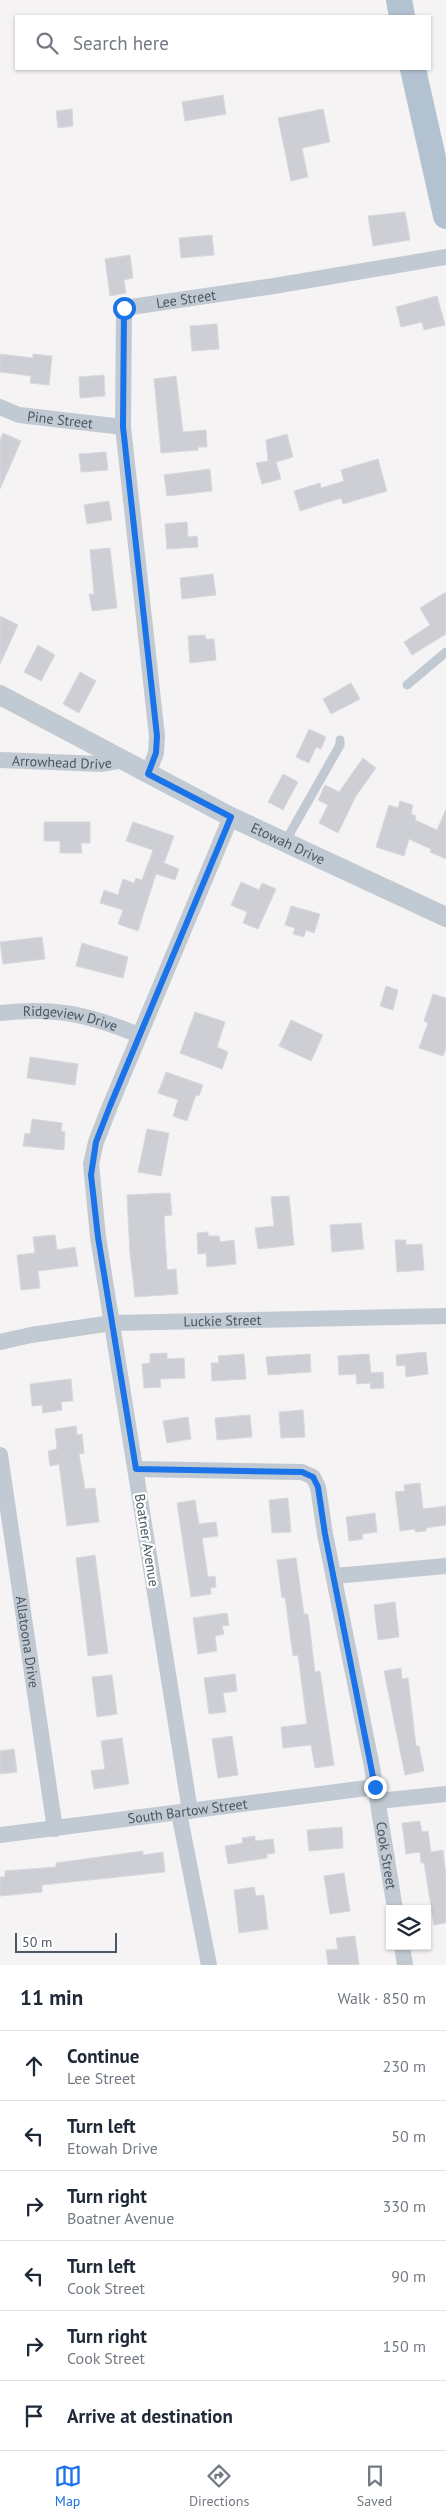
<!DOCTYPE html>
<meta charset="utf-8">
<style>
:root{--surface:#fff;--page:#f2f2f3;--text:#1f2937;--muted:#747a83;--line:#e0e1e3;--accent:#1a73e8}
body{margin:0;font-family:"PT Sans",sans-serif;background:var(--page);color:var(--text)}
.controls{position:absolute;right:15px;bottom:15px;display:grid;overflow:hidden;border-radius:0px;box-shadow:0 1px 4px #0004}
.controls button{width:45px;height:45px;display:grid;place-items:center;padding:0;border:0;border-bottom:1px solid var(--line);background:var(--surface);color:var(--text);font:25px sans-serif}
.scale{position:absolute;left:15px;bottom:12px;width:102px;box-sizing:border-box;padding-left:5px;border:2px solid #4a5661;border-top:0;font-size:14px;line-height:18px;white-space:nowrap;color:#4a5661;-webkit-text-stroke:4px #fff;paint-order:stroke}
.stop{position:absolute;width:15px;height:15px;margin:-11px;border:4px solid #1a73e8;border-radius:50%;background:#fff}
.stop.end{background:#1a73e8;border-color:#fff;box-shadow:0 1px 5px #0008}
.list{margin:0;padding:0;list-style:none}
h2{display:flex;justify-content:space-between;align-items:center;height:65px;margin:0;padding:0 20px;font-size:21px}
h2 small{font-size:16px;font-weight:400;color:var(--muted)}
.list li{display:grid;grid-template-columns:32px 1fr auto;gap:15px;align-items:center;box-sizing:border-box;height:70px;padding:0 20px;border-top:1px solid var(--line)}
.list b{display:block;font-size:19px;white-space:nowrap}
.list p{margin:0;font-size:16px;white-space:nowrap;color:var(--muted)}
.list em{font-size:16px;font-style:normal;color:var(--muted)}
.icon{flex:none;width:28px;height:28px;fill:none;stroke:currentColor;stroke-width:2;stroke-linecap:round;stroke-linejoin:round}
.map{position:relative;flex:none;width:446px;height:1965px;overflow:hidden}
.search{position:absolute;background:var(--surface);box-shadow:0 1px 4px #0004;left:15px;right:15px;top:15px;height:55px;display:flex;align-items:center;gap:12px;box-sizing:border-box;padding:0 18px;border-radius:0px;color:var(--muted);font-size:19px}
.sheet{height:485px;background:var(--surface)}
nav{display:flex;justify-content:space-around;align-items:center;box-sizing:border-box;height:70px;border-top:1px solid var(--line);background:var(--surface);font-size:14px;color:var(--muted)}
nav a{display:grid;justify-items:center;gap:2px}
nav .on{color:var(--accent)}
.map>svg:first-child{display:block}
.building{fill:#cdcfd5;stroke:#d7d9de}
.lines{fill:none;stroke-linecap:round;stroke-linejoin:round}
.service{stroke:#c1cad2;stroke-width:9}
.minor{stroke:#c1cad2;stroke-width:16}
.tertiary{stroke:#c1cad2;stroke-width:20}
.primary{stroke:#b3c2d1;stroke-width:26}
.route{stroke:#1a73e8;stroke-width:6}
.labels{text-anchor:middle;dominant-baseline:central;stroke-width:4.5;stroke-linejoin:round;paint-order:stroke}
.street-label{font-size:14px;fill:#4a5661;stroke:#fff}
</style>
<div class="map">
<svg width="446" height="1965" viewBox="0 0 446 1965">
<rect width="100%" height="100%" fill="#f5f3f3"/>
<!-- building -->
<path class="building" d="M223 95 226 114 185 121 182 102Z
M72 109 73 126 58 128 56 111Z
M323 109 330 142 302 148 308 177 291 181 278 118Z
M405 212 410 240 373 246 368 216Z
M212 235 214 255 181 258 179 238Z
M130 255 133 278 124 280 126 293 110 296 105 259Z
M437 296 445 325 424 330 422 322 401 327 396 307Z
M217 324 219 349 192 351 190 326Z
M0 354 33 358V354L52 356 49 385 30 383 31 376 0 372Z
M104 375 105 396 80 398 79 377Z
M176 376 183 432 206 430 207 447H198V450L161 453 154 379Z
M3 433 21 441 0 489V440Z
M287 434 293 457 276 462 281 479 262 484 256 463 268 461 266 440Z
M106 452 108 470 81 472 79 454Z
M378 459 387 491 343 504 341 498 300 511 294 491 320 483 321 488 344 481 341 470Z
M210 469 212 491 167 496 164 475Z
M109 501 112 520 87 524 84 505Z
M187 522 188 537 197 536 198 547 167 549 165 524Z
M110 548 117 608 92 611 89 594H94L90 550Z
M213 574 216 595 182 599 180 578Z
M446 592V634L412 655 404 642 430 625 420 608Z
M0 616 18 625 0 664Z
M205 635 206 639H214L216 660 190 663 188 636Z
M38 645 55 655 41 681 24 672Z
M80 672 96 681 79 713 63 704Z
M351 683 360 699 331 714 323 699Z
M309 729 326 737 321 749 316 747 309 763 296 757Z
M363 758 376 768 356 796 338 833 319 823 328 805 318 800 325 785 339 792Z
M283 774 298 782 283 810 268 802Z
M400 801 413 805 411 814 416 816 415 820 437 830 446 809V859L430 852 431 849 409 839 404 856 376 847 389 805 398 808Z
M44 822H90V843H81L82 853H60V841H44Z
M133 822 174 836 164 863 179 869 175 880 156 874 138 931 118 924 123 910 100 903 104 890 118 895 123 879 134 883 136 878 142 880 153 850 126 841Z
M241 882 259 890 262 883 276 889 258 929 243 923 247 912 231 905Z
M291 906 320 914 314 933 306 930 304 937 293 934 295 928 285 925Z
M42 937 45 959 3 964 0 942Z
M82 943 128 957 123 978 76 966Z
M386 986 398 990 393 1010 380 1006Z
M433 994 446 998V1048L443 1056 419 1048 428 1023 424 1021Z
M195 1012 225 1022 217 1047 228 1052 222 1069 180 1053Z
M291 1020 323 1035 311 1061 279 1046Z
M30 1057 78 1064 75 1085 27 1078Z
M166 1072 203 1085 199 1096 196 1095 187 1121 173 1116 178 1100 158 1093Z
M32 1119 62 1123 61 1131 65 1132 64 1150 23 1146 25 1133 30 1134Z
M147 1129 169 1133 161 1176 138 1172Z
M170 1193 172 1215 164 1216 167 1270 176 1269 178 1294 135 1297 130 1254 127 1195Z
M289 1196 294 1245 258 1249 255 1228 274 1226 271 1197Z
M361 1223 364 1249 332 1252 330 1225Z
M208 1232V1236H219L220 1242 234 1240 236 1264 207 1267 206 1253 198 1254 197 1233Z
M55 1235 57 1250 75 1247 78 1266 38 1271 40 1288 21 1290 17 1255 35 1253 33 1237Z
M395 1240H406V1245L422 1244 424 1270 397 1272Z
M426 1352 428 1374 406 1377 405 1365 397 1366 396 1355Z
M167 1353V1359L184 1358 185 1378 160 1379 161 1387 144 1388 142 1364 150 1363V1354Z
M244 1354 246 1379 212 1381 211 1363H219L218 1356Z
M310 1354 311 1372 268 1375 266 1357Z
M369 1354 371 1373 383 1372 384 1388 371 1389 370 1383 357 1384 356 1374 339 1375 338 1356Z
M71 1379 73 1401 61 1402 62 1410 43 1413 42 1405 32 1406 30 1384Z
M303 1410 305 1437 281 1438 279 1412Z
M250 1415 252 1437 217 1440 215 1418Z
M188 1417 191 1439 167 1443 163 1421Z
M76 1426 77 1435 82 1434 84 1453 79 1454 85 1489 95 1488 99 1522 67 1526 59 1464 50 1466 48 1451 57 1449 55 1429Z
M420 1483 423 1509 446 1506V1525L426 1528V1531L415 1532V1529L400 1531 395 1492 405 1491 404 1485Z
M288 1498 291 1532 272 1533 269 1500Z
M195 1500 199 1524 216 1522 218 1536 202 1538 208 1577 215 1576 216 1587 210 1588 211 1594 191 1597 177 1503Z
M375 1513 377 1532 362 1534 363 1539 349 1541 346 1517Z
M95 1555 108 1653 88 1656 76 1558Z
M296 1558 304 1614H308L315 1672 320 1671 334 1765 315 1768 311 1745 283 1748 281 1727 307 1724 298 1655 293 1656 285 1597 282 1598 277 1560Z
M395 1602 399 1637 378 1640 374 1605Z
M227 1613 229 1625 222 1626 224 1634 215 1636 217 1651 198 1654 193 1618Z
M401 1668 402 1679 408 1678 416 1746H419L424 1771 405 1775 384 1671Z
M235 1674 237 1691 223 1693 226 1712 209 1714 204 1678Z
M112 1675 117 1714 97 1717 92 1677Z
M232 1736 238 1775 218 1778 212 1739Z
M122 1738 129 1784 94 1789 91 1771 105 1769 101 1741Z
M14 1749 17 1772 0 1774V1751Z
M420 1821 422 1832 428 1831 431 1852 443 1850 446 1877V1923L434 1925 424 1863H421L420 1852 406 1854 402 1823Z
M342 1827 343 1848 309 1851 307 1830Z
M255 1836V1841L273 1839 275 1853 267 1854V1858L228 1864 225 1846 243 1843 242 1838Z
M143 1851V1855L163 1852 165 1872 42 1885V1892L0 1896V1877H5V1871L56 1867V1863Z
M344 1873 350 1911 330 1914 324 1876Z
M254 1887 256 1896 264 1895 268 1929 239 1933 234 1890Z
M355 1936 359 1965H328L326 1950 338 1949 336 1938Z"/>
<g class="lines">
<!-- service -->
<path class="service" d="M407 685 446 652
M285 842 340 745V740"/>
<!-- minor -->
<g class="minor">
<path id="s1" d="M0 407 19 415 123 427"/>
<path id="s2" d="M0 760 102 764 124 760"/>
<path id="s3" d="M148 774 156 753 157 736 123 427 124 308 274 286 446 257"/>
<path id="s4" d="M0 1013C56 1007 87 1014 139 1035"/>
<path id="s5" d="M0 1342 31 1335 112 1323 446 1316"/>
<path id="s6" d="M0 1455 55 1829"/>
<path id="s7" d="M136 1469 302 1472 313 1477 318 1487 325 1534 372 1767 395 1909"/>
<path d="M335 1576 446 1566"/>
<path d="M378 1801 446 1794"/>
<path d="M190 1811 98 1237 91 1164 96 1142 110 1106 231 817"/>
<path d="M179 1813 209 1965"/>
<path id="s8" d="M0 1835 375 1787"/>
<path d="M402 1946 405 1965"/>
</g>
<!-- tertiary -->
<path class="tertiary" id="s9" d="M0 695 231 817 446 917"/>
<!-- primary -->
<path class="primary" d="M399 0 402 16
M413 69 446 216"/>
</g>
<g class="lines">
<!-- route -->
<path class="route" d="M124 308 123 427 157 736 156 753 148 774 231 817 110 1106 96 1142 91 1175 98 1237 136 1469 302 1472 313 1477 318 1487 325 1534 375 1787"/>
</g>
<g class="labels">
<!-- street labels -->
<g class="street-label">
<text stroke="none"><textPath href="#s3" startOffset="532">Lee Street</textPath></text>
<text stroke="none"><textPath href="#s1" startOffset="62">Pine Street</textPath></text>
<text stroke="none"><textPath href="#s2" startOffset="62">Arrowhead Drive</textPath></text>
<text stroke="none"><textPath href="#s9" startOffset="324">Etowah Drive</textPath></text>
<text stroke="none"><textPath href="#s4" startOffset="71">Ridgeview Drive</textPath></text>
<text stroke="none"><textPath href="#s5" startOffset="224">Luckie Street</textPath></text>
<text transform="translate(147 1540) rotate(81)">Boatner Avenue</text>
<text stroke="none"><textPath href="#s6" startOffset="189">Allatoona Drive</textPath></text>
<text stroke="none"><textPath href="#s8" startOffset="189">South Bartow Street</textPath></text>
<text stroke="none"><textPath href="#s7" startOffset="564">Cook Street</textPath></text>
</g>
</g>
</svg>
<div class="controls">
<button><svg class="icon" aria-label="layers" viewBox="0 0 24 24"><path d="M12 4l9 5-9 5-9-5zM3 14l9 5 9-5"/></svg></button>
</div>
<div class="scale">50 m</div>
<div class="stop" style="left:124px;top:308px"></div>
<div class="stop end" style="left:375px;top:1787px"></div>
<div class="search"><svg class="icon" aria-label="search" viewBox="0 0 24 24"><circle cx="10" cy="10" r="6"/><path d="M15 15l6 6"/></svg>Search here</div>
</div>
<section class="sheet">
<h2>11 min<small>Walk · 850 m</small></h2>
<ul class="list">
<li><svg class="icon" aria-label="ahead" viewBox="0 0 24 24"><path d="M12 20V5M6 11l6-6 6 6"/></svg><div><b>Continue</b><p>Lee Street</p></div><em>230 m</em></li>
<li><svg class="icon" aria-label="left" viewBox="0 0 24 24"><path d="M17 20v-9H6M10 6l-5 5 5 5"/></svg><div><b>Turn left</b><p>Etowah Drive</p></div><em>50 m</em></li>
<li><svg class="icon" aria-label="right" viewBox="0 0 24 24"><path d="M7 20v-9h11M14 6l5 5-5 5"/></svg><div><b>Turn right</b><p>Boatner Avenue</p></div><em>330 m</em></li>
<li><svg class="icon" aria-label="left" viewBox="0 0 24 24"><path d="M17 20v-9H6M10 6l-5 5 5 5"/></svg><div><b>Turn left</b><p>Cook Street</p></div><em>90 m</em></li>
<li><svg class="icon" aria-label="right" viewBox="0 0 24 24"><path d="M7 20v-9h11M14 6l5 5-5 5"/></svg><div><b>Turn right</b><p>Cook Street</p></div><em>150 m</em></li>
<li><svg class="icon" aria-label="arrive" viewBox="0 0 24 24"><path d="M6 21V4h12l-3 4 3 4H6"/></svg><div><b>Arrive at destination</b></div></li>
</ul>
</section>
<nav>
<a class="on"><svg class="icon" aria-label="map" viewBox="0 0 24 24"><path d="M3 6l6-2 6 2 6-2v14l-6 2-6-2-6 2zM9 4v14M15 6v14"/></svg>Map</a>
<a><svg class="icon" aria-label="directions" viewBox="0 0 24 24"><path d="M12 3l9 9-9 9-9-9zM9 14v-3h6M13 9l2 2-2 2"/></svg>Directions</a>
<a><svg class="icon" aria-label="saved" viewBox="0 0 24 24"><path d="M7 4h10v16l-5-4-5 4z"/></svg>Saved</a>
</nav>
